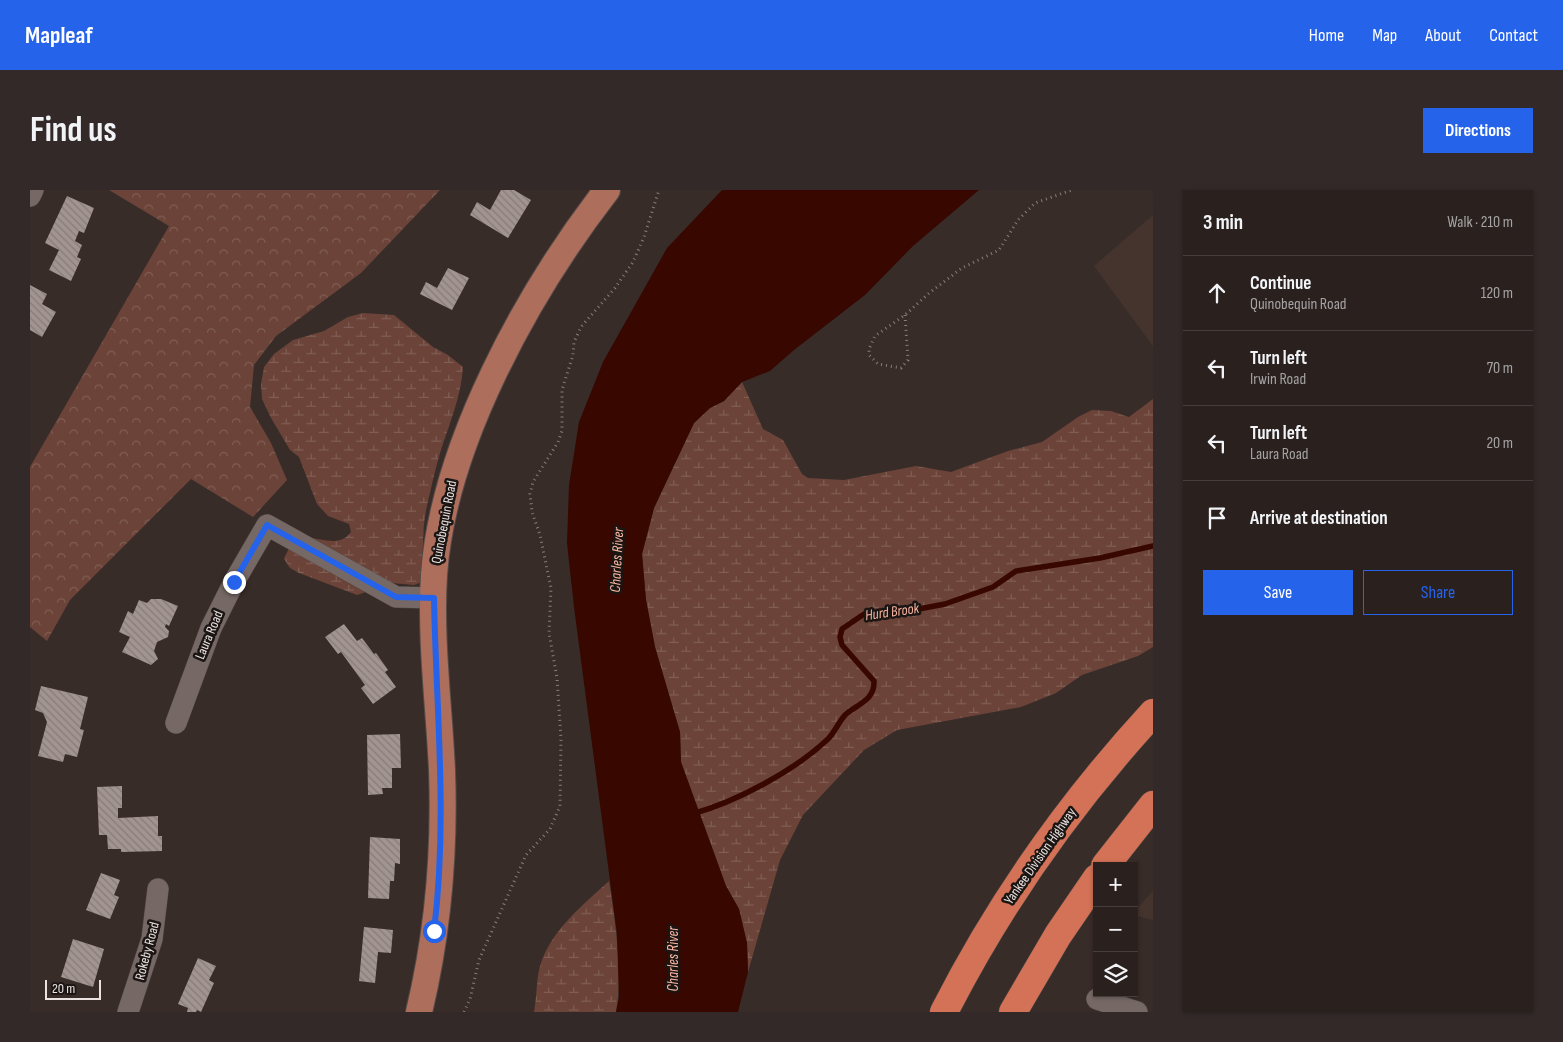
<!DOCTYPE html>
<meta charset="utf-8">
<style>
:root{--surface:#2a211f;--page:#322928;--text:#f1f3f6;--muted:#a5a3a4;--line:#463e3d;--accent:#2563eb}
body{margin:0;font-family:"Sofia Sans Condensed",sans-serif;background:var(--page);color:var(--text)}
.controls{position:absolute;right:15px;bottom:15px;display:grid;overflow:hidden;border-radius:0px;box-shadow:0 1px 4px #0004}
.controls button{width:45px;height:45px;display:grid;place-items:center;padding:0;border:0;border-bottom:1px solid var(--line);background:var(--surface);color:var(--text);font:25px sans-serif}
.scale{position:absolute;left:15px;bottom:12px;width:56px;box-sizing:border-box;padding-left:5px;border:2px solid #eae2e0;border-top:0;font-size:14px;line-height:18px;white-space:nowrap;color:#eae2e0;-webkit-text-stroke:4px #1b1614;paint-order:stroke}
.stop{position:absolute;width:15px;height:15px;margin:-11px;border:4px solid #2563eb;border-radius:50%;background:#fff}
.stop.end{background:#2563eb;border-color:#fff;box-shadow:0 1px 5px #0008}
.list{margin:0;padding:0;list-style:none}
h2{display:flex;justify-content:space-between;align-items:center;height:65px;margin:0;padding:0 20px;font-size:21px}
h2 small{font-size:16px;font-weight:400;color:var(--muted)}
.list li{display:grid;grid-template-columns:32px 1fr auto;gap:15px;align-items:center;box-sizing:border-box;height:75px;padding:0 20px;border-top:1px solid var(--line)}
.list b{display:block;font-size:19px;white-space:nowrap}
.list p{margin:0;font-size:16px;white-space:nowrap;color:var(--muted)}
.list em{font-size:16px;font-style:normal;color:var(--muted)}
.actions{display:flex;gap:10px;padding:15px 20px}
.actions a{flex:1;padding:11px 0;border:1px solid var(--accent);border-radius:0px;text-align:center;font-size:18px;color:var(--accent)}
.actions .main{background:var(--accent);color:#fff}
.icon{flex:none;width:28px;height:28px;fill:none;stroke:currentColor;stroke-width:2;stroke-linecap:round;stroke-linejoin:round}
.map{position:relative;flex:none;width:1123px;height:822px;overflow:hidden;border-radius:0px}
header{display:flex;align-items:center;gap:30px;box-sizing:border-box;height:70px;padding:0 25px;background:var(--accent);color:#fff}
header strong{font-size:24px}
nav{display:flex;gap:28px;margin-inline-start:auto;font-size:18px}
.intro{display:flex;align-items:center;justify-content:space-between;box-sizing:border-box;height:120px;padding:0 30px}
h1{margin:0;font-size:35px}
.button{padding:12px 22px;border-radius:0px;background:var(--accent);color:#fff;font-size:18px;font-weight:700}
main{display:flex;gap:30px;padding:0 30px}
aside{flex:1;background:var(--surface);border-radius:0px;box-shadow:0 1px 4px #0004}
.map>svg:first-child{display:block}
.built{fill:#45342e}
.forest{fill:url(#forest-crowns)}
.wetland{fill:url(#wetland-marsh)}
.water{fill:#370700}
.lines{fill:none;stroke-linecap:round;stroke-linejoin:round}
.stream{stroke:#370700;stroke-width:5.5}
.building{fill:url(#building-back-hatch)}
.minor-casing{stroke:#544a47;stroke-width:22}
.major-casing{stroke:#544a47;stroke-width:28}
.highway-casing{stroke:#544a47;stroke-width:29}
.path{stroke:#887e7b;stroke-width:3;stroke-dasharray:1 4;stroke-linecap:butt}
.minor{stroke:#766965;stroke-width:21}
.major{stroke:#ae6e5c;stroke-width:26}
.highway{stroke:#d37256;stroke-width:28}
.route{stroke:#2563eb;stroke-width:6}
.labels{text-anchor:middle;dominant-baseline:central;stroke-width:5;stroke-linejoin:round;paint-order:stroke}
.street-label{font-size:14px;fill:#eae2e0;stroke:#1b1614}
.water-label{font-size:15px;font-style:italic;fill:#fcb6a1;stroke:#1b1614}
</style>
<header>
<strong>Mapleaf</strong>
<nav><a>Home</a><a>Map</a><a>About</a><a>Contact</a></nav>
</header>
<div class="intro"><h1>Find us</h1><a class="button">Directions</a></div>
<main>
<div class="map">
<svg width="1123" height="822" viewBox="0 0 1123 822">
<defs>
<pattern id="forest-crowns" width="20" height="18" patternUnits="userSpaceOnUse" patternTransform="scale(1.25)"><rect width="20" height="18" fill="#6b4338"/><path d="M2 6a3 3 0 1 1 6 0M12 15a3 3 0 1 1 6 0" fill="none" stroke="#805e54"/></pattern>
<pattern id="wetland-marsh" width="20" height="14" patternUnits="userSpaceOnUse" patternTransform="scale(1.25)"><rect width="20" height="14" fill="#6b4338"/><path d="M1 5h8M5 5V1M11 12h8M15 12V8" fill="none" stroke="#805e54"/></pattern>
<pattern id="building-back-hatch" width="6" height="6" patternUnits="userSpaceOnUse" patternTransform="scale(1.25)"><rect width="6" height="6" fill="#a29490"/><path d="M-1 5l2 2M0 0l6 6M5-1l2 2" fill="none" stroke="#867c79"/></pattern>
</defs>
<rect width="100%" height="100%" fill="#382c29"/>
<!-- built -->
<path class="built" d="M1123 25V156L1064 76Z
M1123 701V730L1104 725V722Z"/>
<!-- forest -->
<path class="forest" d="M79 0H410L331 83 246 146 224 175 220 217 241 253 257 290 223 327 161 289 40 410 17 451 0 437V277L139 36Z"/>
<!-- wetland -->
<path class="wetland" d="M333 123 364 125 403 157 418 165 433 177C431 208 419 234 410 263 405 280 401 298 397 316 391 341 394 367 392 392L384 395 362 393 327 405 269 383 260 378 254 369C271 325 301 368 321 342L319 334 298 326 287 314 269 267 260 260 241 228 232 209 231 194 234 177 244 164 263 150 294 141 318 127Z
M712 192 733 239 753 250 772 284 778 288 814 290 886 276 921 282 978 261 1012 252 1048 227 1062 220 1081 221 1099 227 1123 209V457L1108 466 1052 485 1026 503 991 517 867 540 834 560 773 625 750 670 718 782 717 753 709 719 696 696 651 572 650 542 625 457 616 410 612 364 624 318 664 233 680 218 694 211Z
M579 691C585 729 593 784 586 822H504C507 807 506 791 510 776 521 740 552 716 579 691Z"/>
<!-- water -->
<path class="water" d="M692 0H949L883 56 835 105 764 160 740 181 712 192 694 211 680 218 664 233 624 318 612 364 616 410 625 457 650 542 651 572 696 696 709 719 717 753 718 782 708 822H586L589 807 587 744 544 417 537 353 539 295 549 232 573 172 637 58Z"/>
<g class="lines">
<!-- stream -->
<path class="stream" d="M662 624C706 612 764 581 798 549 805 542 809 531 816 524 828 514 845 510 844 491L812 455 810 447 812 439 834 424 868 423 915 414 963 397 986 381 1070 368 1123 356"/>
</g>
<!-- building -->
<path class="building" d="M471 0H484L501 10 478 48 440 25 447 12 460 20Z
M37 6 64 18 54 43 49 41 45 51 52 55 47 67 51 69 41 91 19 80 29 60 15 53Z
M418 78 439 88 422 120 390 104 396 92 407 98Z
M0 95 17 104 12 114 26 122 12 147 0 140Z
M121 409H131L148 416 139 436 136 434 135 437 139 441 138 447 127 452 124 461 128 469 121 475 92 462 100 447 89 442 98 421 103 424 109 410 117 413Z
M314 434 327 451 332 448 344 464 346 463 358 480 355 482 366 497 343 514 331 498 335 495 311 462 308 464 295 447Z
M11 496 58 507 50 539 54 540 47 567 35 564 33 572 8 566 17 532 13 523 5 520Z
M370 544 371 578H362V598H352L353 604 338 605 337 545Z
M92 596V618H88V628L128 626V646H132V661L91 662V659H78L77 645H69L67 597Z
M340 647 370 649V674L365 673 364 691H360L359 709 338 708Z
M71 683 90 690 84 705 89 707 80 729 56 720Z
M334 737 363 740 361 763 348 762 345 793 329 791Z
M43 749 74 759 63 797 31 787Z
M168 768 186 776 179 790 184 793 171 822 167 820 166 822H157L158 818 148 814Z"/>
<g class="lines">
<defs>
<path id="minor" d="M0 6 3 0
M146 533 181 438 204 392 237 335 366 407 403 408
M1067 809 1107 822
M98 822 122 749 128 699"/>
<path id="major" d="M389 822C408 743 415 662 412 580 409 516 400 449 404 385 413 255 498 102 577 0"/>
<path id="highway" d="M1075 676 1123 615
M914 822C969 714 1041 612 1123 523
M983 822 1028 745 1067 688"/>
</defs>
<!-- minor casing -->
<use href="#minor" class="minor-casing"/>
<!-- major casing -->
<use href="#major" class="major-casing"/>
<!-- highway casing -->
<use href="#highway" class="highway-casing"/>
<!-- path -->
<path class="path" d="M875 125 878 170 871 178 848 174 839 165V159L845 146 875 125 898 104 932 78 969 60 988 30 1005 13 1042 0
M434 822 440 809 449 770 496 665 520 639 530 616 531 549 527 488 519 443 521 398 510 345 502 322 500 304 503 292 528 252 532 241V200L543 165 544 152 551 137 585 98 603 72 614 47 629 0"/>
<!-- minor -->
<use href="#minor" class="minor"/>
<!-- major -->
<use href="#major" class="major"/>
<!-- highway -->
<use href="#highway" class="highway"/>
</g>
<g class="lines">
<!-- route -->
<path class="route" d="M204 392 237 335 366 407 404 408C406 520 418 628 404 741"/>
</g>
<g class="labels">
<!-- street labels -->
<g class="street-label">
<text transform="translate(414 332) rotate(-79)">Quinobequin Road</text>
<text transform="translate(179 445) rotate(-67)">Laura Road</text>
<text transform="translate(1010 666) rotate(-55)">Yankee Division Highway</text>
<text transform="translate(117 761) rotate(-75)">Rokeby Road</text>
</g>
<!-- water labels -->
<g class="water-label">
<text transform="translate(587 370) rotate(-87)">Charles River</text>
<text transform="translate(862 422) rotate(-8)">Hurd Brook</text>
<text transform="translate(643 769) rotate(-90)">Charles River</text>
</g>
</g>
</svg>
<div class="controls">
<button>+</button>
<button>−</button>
<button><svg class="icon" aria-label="layers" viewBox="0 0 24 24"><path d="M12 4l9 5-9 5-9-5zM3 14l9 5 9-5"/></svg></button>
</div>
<div class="scale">20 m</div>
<div class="stop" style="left:404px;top:741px"></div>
<div class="stop end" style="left:204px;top:392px"></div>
</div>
<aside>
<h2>3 min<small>Walk · 210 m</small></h2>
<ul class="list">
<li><svg class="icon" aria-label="ahead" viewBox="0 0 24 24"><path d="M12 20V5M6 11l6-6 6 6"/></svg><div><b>Continue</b><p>Quinobequin Road</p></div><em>120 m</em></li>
<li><svg class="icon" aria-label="left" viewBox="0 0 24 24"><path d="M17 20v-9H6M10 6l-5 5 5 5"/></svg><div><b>Turn left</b><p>Irwin Road</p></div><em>70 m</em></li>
<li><svg class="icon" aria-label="left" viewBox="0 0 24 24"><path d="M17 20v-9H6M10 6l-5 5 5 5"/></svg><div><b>Turn left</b><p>Laura Road</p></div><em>20 m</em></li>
<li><svg class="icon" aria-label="arrive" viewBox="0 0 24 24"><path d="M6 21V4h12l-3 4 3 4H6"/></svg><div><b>Arrive at destination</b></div></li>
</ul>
<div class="actions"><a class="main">Save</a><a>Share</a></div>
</aside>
</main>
